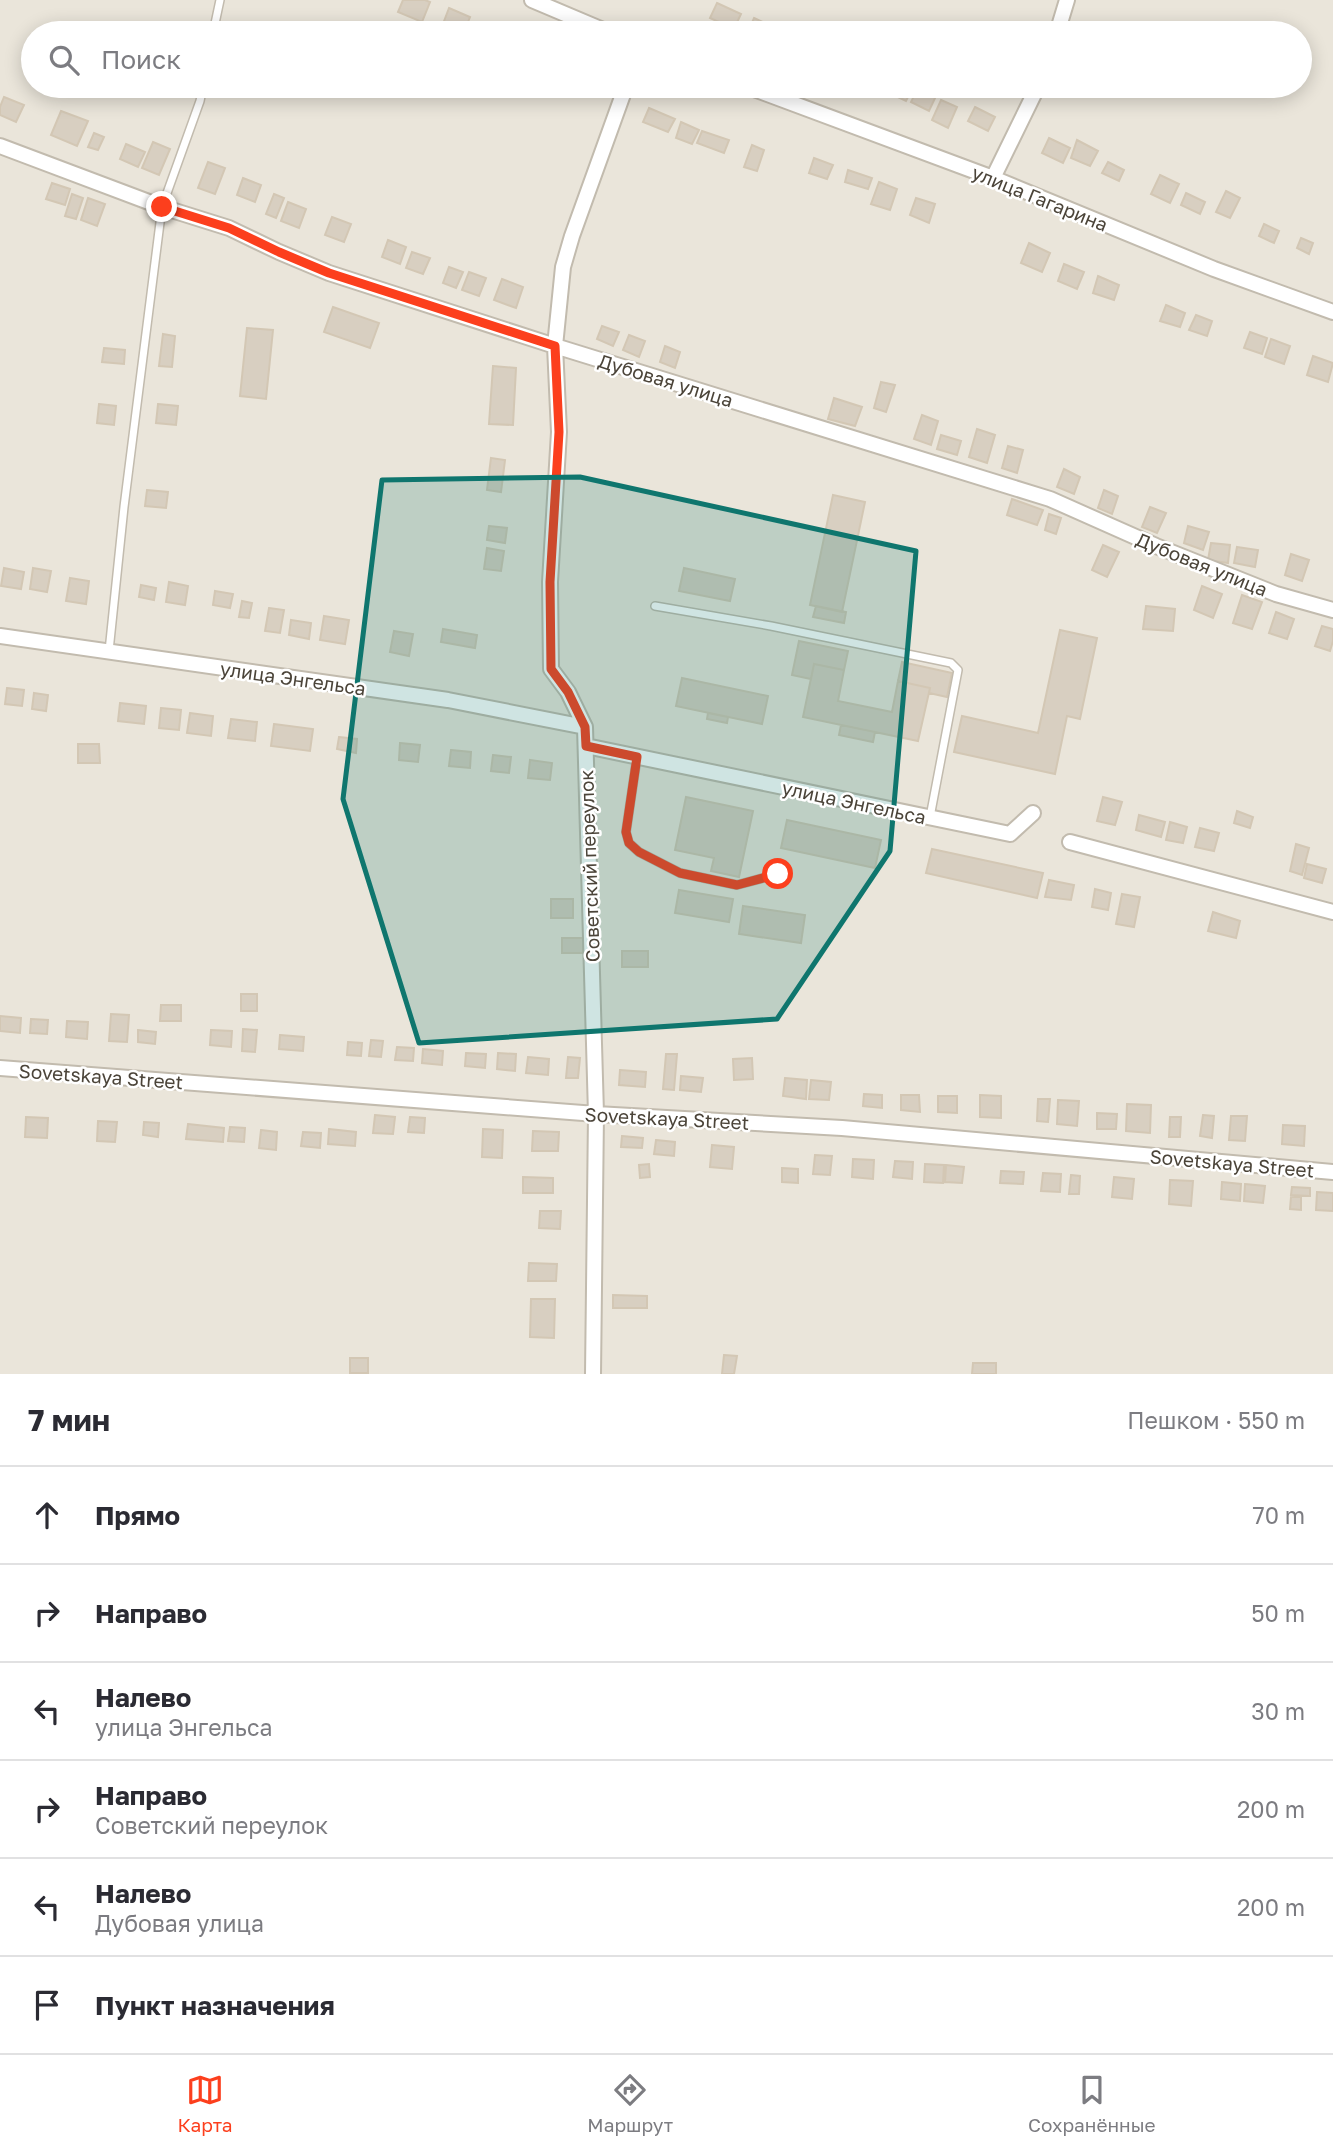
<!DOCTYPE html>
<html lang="ru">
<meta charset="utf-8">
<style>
:root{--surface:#fff;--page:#f7f7f7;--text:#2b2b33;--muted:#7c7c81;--line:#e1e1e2;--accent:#fc3f1d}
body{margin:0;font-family:"Golos Text",sans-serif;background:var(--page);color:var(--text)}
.stop{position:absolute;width:21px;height:21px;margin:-16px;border:5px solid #fc3f1d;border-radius:50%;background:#fff}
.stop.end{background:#fc3f1d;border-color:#fff;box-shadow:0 2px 7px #0008}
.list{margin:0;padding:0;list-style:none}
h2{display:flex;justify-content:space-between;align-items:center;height:91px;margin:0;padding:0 28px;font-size:30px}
h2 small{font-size:23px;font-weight:400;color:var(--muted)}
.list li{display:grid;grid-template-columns:46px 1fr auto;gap:21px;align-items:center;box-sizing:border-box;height:98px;padding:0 28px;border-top:2px solid var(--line)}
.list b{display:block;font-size:26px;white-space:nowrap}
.list p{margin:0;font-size:23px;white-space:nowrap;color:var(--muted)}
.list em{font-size:23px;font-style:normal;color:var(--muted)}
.icon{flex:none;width:38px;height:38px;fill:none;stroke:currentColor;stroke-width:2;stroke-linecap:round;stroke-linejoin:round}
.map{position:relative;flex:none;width:1333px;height:1374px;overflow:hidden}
.search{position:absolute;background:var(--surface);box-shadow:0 4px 18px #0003;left:21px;right:21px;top:21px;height:77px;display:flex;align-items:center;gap:18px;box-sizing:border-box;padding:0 24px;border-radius:38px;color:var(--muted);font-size:26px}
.sheet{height:679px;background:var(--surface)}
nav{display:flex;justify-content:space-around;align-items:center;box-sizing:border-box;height:98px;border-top:2px solid var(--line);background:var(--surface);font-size:19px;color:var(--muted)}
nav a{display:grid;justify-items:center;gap:4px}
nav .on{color:var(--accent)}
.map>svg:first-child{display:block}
.residential{fill:#eae5da;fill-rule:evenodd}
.building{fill:#d8cfc1;stroke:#d3c7b4;stroke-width:2}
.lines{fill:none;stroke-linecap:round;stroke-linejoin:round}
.lane-casing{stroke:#c2bbae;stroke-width:10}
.street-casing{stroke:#c2bbae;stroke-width:18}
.lane{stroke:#fff;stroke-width:7}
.street{stroke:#fff;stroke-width:14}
.route{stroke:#fc3f1d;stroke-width:9}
.marked{fill:#0f766e;fill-opacity:0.2;stroke:#0f766e;stroke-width:5;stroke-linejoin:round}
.labels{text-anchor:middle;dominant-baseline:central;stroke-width:5;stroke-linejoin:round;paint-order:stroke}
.street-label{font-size:19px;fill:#4b4439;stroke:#fff}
</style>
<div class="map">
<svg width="1333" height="1374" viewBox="0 0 1333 1374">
<rect width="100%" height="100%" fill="#f6f3ec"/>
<!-- residential -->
<path class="residential" d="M0 0H1333V1374H0ZM33 33H1300V86H33Z"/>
<!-- building -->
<path class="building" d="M403 0H425L430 2 422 22 398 12Z
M717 3 741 14 734 29 710 18Z
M449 8 470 17 464 32 443 24Z
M754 18 776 28 773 33 748 32Z
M888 86H911L913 87 906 101 885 91Z
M918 88 936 96 929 111 911 102Z
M4 97 24 105 16 122 0 115V107Z
M941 100 957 107 948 128 932 120Z
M975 107 995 117 988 131 968 121Z
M649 108 675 119 668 132 643 122Z
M61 111 88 121 77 146 51 135Z
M681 122 699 130 692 144 676 138Z
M702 131 729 140 724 153 697 143Z
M94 133 104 137 98 150 88 147Z
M1049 138 1070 148 1063 163 1042 153Z
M1077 140 1098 151 1090 166 1071 158Z
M153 142 170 149 159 175 142 168Z
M126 144 145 152 138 167 120 159Z
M752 145 764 150 757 171 744 167Z
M814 158 833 165 827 179 809 173Z
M208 162 225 168 215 194 198 188Z
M1108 162 1124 170 1119 181 1102 173Z
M848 170 872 178 868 189 845 182Z
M1160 175 1179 184 1170 203 1151 194Z
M243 178 261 185 255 202 237 195Z
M879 182 897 189 890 210 871 204Z
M52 183 70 189 65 205 46 199Z
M1226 191 1240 198 1230 218 1216 212Z
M1186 193 1205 202 1200 214 1181 205Z
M72 194 83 198 76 219 65 216Z
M274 194 284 198 276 218 266 214Z
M88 198 105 204 97 226 81 220Z
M916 198 935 204 929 223 910 215Z
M288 202 306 209 299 228 281 221Z
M332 217 351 224 344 242 325 235Z
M1264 224 1279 231 1274 243 1259 236Z
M1301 238 1313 243 1309 254 1297 248Z
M388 240 406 247 400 264 382 257Z
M1029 243 1050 253 1042 272 1021 263Z
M412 252 430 258 423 274 406 268Z
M1064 264 1084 272 1077 289 1058 281Z
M449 267 463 272 456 288 443 283Z
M469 272 486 278 479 296 462 290Z
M1098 276 1119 285 1114 300 1093 293Z
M502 279 523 287 516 308 494 300Z
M1166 305 1185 313 1180 327 1160 321Z
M333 307 379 323 370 348 324 332Z
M1196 315 1212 321 1207 336 1189 330Z
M602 326 619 332 613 346 597 339Z
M247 328 273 330 266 399 240 396Z
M1250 332 1267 338 1262 354 1244 348Z
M163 334 175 336 172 367 159 366Z
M629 335 645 341 639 357 623 350Z
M1271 339 1290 346 1284 364 1265 357Z
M665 346 680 352 675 368 660 362Z
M104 348 125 350 124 364 102 362Z
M1313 356 1333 363 1328 382 1307 375Z
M493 366 516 368 513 425 489 424Z
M881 382 895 385 886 412 874 408Z
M834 398 862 407 855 426 828 419Z
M99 404 116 406 114 425 97 423Z
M158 404 178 406 176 425 156 423Z
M922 415 938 421 931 445 914 439Z
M977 429 995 435 987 463 969 457Z
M941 435 961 441 957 455 937 449Z
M1008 446 1023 450 1017 473 1002 468Z
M491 458 505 460 501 492 487 490Z
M1064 469 1080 477 1074 494 1057 487Z
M147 490 168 492 166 508 145 506Z
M1104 490 1118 496 1112 514 1098 508Z
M833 495 865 502 842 612 810 605Z
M1012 499 1043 510 1037 525 1007 515Z
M1150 507 1166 513 1157 533 1142 527Z
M1049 514 1061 518 1056 534 1045 530Z
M489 526 507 528 505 543 487 540Z
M1188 526 1209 532 1203 550 1184 543Z
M1211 543 1230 545 1228 563 1208 560Z
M1103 545 1119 552 1107 577 1092 570Z
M1237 547 1258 550 1255 567 1234 563Z
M487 548 504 551 501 571 484 569Z
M1291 554 1309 560 1302 581 1285 575Z
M4 568 24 572 21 589 1 586Z
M33 568 51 571 47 592 30 589Z
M684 568 735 579 730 601 679 591Z
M70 578 89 581 86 604 66 601Z
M169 582 188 586 185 605 166 602Z
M141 585 156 588 154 600 139 597Z
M1202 586 1222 594 1213 618 1194 610Z
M215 591 233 594 230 608 213 605Z
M1242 595 1262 602 1252 629 1233 623Z
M242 601 252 603 249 618 239 617Z
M816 606 846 612 844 623 813 617Z
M1146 606 1175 609 1173 631 1143 629Z
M269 608 284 610 280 633 265 631Z
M1276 612 1294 619 1287 639 1269 633Z
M324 616 349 620 345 644 320 640Z
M291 620 311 623 309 639 289 635Z
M1322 626 1333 629V641L1330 651 1315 646Z
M443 629 477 635 475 648 441 642Z
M1060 630 1097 638 1080 719 1067 716 1055 774 954 752 962 716 1038 733Z
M394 631 413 634 409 656 390 652Z
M799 641 848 651 844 670 814 664 811 679 792 675Z
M902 662 952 673 947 697 929 693 930 688 898 681Z
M814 664 844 670 838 701 892 712 898 681 930 688 918 741 803 717Z
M682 678 768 696 762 724 676 706Z
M7 688 24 690 22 706 5 704Z
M34 693 48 695 46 711 32 709Z
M120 703 146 706 144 724 118 721Z
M161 708 181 710 179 730 159 728Z
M190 713 213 716 211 736 187 733Z
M708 713 728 717 727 723 707 719Z
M231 719 257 722 255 741 228 738Z
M274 724 313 729 310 751 271 746Z
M841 725 875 732 873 742 839 735Z
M339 737 357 739 356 753 337 749Z
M400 743 420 745 418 762 399 760Z
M78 744H99L100 763H78Z
M451 750 471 752 470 768 449 766Z
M493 755 511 757 509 773 491 771Z
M530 760 552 763 550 780 528 778Z
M686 797 753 811 739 877 711 871 714 858 675 850Z
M1103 797 1122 802 1115 825 1097 821Z
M1237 811 1253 817 1250 828 1234 823Z
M1139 815 1165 822 1161 837 1136 830Z
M787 820 881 840 875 868 781 848Z
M1170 822 1187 827 1183 843 1166 840Z
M1200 828 1219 833 1214 851 1195 847Z
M1296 844 1309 848 1302 875 1290 871Z
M932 849 1043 873 1037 898 926 873Z
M1307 864 1326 869 1322 883 1304 878Z
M1049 880 1074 885 1071 900 1045 897Z
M1095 889 1111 893 1108 910 1092 907Z
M679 890 733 899 729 922 675 913Z
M1122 894 1140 897 1134 927 1116 924Z
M551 899H573V918H551Z
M743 906 805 915 801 943 739 934Z
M1213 912 1240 921 1236 938 1208 931Z
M562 938H583V953H562Z
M622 951H648V967H622Z
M241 994H257V1011H241Z
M161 1005H181V1021H160Z
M111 1014 129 1015 127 1042 109 1041Z
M0 1016 21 1018 20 1033 0 1031Z
M31 1019 48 1020 47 1034 30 1033Z
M67 1021 88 1022 87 1039 66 1037Z
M243 1029 257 1030 255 1052 242 1051Z
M138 1030 156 1032 155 1044 138 1042Z
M211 1030 232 1031 231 1047 210 1045Z
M280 1035 304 1037 303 1051 279 1049Z
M371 1040 383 1041 381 1057 369 1056Z
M348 1042 362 1043 361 1056 347 1055Z
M397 1047 414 1048 413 1061 395 1060Z
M423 1049 443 1051 442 1065 422 1063Z
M466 1053 486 1054 485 1068 465 1066Z
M498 1053 516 1054 515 1071 497 1069Z
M666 1054H677L674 1090 663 1089Z
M528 1057 549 1059 548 1075 526 1073Z
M568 1057 580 1058 578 1078H566Z
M752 1058 753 1079 734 1080 733 1059Z
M620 1070 646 1072 645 1087 619 1085Z
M681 1076 703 1078 701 1092 680 1090Z
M785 1078 807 1080 806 1099 783 1096Z
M811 1080 831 1082 829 1100 809 1099Z
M864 1094 882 1095V1108L863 1106Z
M901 1095H919L920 1112 901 1110Z
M980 1095 1001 1096V1118L980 1117Z
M938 1096H957V1113L938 1112Z
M1038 1099H1050L1048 1122 1037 1121Z
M1058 1100 1079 1101 1077 1126 1057 1124Z
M1127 1104 1151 1105 1150 1133 1126 1131Z
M1097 1113 1117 1114 1116 1129H1097Z
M375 1115 395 1117 393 1134 373 1133Z
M1203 1115 1214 1116 1212 1138 1200 1136Z
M1231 1116H1247L1245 1141 1229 1140Z
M26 1117 48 1118 47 1138 25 1137Z
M410 1117 425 1118 424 1133 408 1132Z
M1170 1117H1181L1180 1137H1169Z
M98 1121 117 1122 115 1142 97 1141Z
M144 1122 159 1123 158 1137 143 1135Z
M188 1124 224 1128 223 1142 186 1139Z
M1283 1125 1305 1126 1304 1146 1282 1144Z
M230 1127 245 1128 244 1142 228 1141Z
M329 1129 356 1132 355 1146 328 1144Z
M483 1129 503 1130 502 1158 482 1157Z
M261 1130 277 1132 276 1150 259 1148Z
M533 1131 559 1132 558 1151H532Z
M303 1132 321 1133 320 1148 301 1146Z
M622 1136 643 1138 642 1148 621 1147Z
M656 1140 675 1142 674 1156 654 1154Z
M712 1145 734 1147 732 1169 710 1167Z
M815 1155 832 1156 830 1175 813 1174Z
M853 1159 874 1160 873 1179 852 1177Z
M895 1161 913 1162 912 1179 893 1177Z
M649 1164 650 1177 640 1178 639 1165Z
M925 1164 944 1165 943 1183 924 1182Z
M946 1165 964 1167 962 1183 945 1182Z
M782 1168 798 1169V1183L782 1182Z
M1001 1171 1024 1172 1023 1184 1000 1183Z
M1043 1173 1061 1174 1060 1192 1041 1191Z
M1071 1175 1080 1176 1079 1194H1069Z
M523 1177 553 1178V1193H523Z
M1114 1177 1134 1179 1132 1199 1112 1197Z
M1170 1180 1193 1181 1191 1206 1169 1204Z
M1222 1182 1241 1184 1240 1201 1221 1199Z
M1245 1184 1265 1186 1263 1203 1244 1201Z
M1292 1187 1310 1188V1196L1291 1195Z
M1317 1192 1333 1193V1211L1316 1210Z
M1291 1197H1301V1210L1290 1209Z
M540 1211H561L560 1229 539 1228Z
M529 1263 557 1264 556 1281H528Z
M613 1295 647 1296V1308H613Z
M531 1299H555L554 1338 530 1337Z
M724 1355 737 1356 734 1374H722Z
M350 1358H368V1373H350Z
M973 1363H996V1374H972Z"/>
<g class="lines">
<defs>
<path id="lane" d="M213 33 220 0
M655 606 771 626 951 663 958 670 930 817
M109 651 124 507 162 207 200 101 203 86
M637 757 626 832 629 843 639 852 680 873 737 885 778 874"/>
<path id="street" d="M532 0 610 33
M1057 33 1067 0
M746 86 993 178 1214 269 1333 312
M0 146 162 207 229 228 279 252 329 273 555 346 1050 499 1156 546 1276 594 1333 610
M993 178 1038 86
M0 636 448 700 585 727
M586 746 1010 834 1033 813
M1070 842 1333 912
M0 1068 596 1114 842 1128 1333 1172
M593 1374 596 1114 585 727 568 692 551 669 550 582 559 432 555 346 563 267 572 236 626 86"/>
</defs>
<!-- lane casing -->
<use href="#lane" class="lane-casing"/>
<!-- street casing -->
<use href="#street" class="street-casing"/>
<!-- lane -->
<use href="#lane" class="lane"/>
<!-- street -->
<use href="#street" class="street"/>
</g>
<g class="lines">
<!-- route -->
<path class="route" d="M162 207 229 228 279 252 329 273 555 346 559 432 550 582 551 669 568 692 585 727 586 746 637 757 626 832 629 843 639 852 680 873 737 885 778 874"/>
</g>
<!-- marked area -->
<path class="marked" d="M580 477 916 551 890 851 777 1019 419 1043 343 799 382 480Z"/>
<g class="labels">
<!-- street labels -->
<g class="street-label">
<text transform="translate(1040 198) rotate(22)">улица Гагарина</text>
<text transform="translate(666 380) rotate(17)">Дубовая улица</text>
<text transform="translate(1202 564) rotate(22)">Дубовая улица</text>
<text transform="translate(293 678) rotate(8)">улица Энгельса</text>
<text transform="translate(854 802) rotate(12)">улица Энгельса</text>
<text transform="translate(589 866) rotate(-92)">Советский переулок</text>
<text transform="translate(101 1076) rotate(4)">Sovetskaya Street</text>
<text transform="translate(667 1118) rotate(3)">Sovetskaya Street</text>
<text transform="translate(1232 1163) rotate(5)">Sovetskaya Street</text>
</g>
</g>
</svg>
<div class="stop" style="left:778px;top:874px"></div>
<div class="stop end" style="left:162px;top:207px"></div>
<div class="search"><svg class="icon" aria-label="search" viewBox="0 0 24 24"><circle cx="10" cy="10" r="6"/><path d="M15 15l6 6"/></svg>Поиск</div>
</div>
<section class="sheet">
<h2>7 мин<small>Пешком · 550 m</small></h2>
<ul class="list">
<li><svg class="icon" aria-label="ahead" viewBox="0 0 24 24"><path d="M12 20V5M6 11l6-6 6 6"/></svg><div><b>Прямо</b></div><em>70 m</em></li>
<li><svg class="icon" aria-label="right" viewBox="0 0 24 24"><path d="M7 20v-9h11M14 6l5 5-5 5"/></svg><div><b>Направо</b></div><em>50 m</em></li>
<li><svg class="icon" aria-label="left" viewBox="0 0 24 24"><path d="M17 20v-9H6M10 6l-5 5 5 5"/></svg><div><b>Налево</b><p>улица Энгельса</p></div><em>30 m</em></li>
<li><svg class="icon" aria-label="right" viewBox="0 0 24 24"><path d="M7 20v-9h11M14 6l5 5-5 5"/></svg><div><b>Направо</b><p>Советский переулок</p></div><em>200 m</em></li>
<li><svg class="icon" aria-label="left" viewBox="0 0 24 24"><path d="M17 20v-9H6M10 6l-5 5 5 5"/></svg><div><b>Налево</b><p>Дубовая улица</p></div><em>200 m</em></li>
<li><svg class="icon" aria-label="arrive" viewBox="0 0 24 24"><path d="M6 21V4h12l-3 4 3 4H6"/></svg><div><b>Пункт назначения</b></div></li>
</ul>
</section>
<nav>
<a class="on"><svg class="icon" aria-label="map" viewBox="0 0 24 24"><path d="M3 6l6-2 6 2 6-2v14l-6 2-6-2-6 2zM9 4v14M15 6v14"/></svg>Карта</a>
<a><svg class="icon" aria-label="directions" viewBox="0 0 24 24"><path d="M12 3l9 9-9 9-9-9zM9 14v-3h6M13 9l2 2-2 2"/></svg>Маршрут</a>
<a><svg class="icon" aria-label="saved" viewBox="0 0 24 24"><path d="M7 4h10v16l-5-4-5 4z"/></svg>Сохранённые</a>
</nav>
